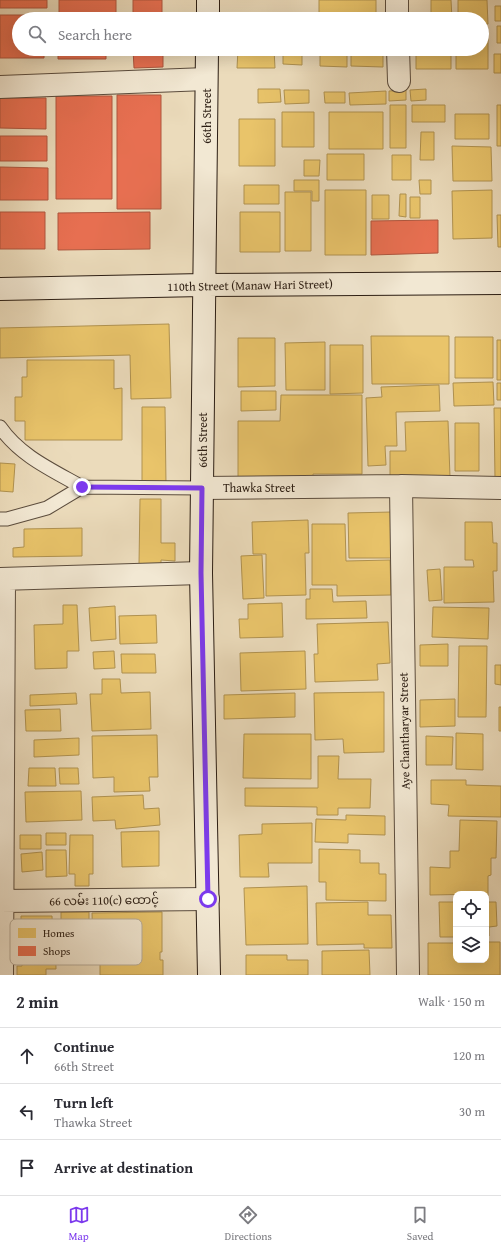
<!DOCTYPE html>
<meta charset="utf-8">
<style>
:root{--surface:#fff;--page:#f2f2f3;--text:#2b2b33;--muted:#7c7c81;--line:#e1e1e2;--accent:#7c3aed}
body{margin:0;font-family:"Gentium Book Plus","Noto Sans Myanmar",serif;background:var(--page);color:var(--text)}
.controls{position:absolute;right:12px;bottom:12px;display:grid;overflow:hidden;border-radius:8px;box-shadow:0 4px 16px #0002}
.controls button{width:36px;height:36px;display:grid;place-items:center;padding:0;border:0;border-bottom:1px solid var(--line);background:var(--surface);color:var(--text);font:20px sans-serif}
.stop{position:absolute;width:12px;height:12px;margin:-9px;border:3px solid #7c3aed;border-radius:50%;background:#fff}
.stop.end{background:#7c3aed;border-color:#fff;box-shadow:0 1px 4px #0008}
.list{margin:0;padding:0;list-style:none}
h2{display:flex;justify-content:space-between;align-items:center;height:52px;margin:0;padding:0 16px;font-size:17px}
h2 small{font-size:13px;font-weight:400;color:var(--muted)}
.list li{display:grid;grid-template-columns:26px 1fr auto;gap:12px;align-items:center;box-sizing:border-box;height:56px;padding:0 16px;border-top:1px solid var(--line)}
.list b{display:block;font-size:15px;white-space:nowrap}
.list p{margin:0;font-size:13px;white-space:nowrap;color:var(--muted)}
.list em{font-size:13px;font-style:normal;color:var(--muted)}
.icon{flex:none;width:22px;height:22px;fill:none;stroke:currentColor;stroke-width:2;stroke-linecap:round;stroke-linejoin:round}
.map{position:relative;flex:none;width:501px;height:975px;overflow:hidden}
.search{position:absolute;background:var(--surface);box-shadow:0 4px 16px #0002;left:12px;right:12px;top:12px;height:44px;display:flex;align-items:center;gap:10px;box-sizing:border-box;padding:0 14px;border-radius:22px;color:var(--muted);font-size:15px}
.sheet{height:220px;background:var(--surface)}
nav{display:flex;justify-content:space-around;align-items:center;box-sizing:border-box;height:56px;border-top:1px solid var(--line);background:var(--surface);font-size:11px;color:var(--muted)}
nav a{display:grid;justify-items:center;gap:2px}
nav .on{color:var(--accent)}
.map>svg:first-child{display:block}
.homes{fill:#e9c46a;stroke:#b09250}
.shops{fill:#e76f51;stroke:#af563e}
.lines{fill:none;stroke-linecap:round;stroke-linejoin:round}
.lane-casing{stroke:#5b4c3d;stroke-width:15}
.street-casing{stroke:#5b4c3d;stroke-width:24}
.secondary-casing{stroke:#2b1d13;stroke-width:24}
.lane{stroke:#f2e8d3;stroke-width:13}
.street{stroke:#f2e8d3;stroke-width:22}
.secondary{stroke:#f2e8d3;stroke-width:22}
.route{stroke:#7c3aed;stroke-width:5}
.labels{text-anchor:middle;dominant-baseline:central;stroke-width:4;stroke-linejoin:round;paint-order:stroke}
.street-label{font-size:12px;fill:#2b1d13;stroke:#f2e8d3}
.key{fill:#f2e8d3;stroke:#b6ab99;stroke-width:1}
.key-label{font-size:11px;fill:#2b1d13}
</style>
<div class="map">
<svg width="501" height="975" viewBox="0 0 501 975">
<rect width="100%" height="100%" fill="#ebdbbb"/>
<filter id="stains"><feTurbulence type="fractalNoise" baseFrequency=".005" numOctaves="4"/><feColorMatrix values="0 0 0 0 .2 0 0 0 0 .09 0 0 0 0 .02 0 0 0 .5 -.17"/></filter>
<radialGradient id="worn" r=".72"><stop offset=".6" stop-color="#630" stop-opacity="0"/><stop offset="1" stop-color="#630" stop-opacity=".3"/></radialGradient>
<!-- homes -->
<path class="homes" d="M319 0H376V18L319 17Z
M431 0H451L452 19H431Z
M458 0H487L488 24H482V19H458Z
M495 6H501V21H495Z
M497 26H501V43H497Z
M482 30H488V69H456V49H482Z
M238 49H274L275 68H237Z
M283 49H302V65L283 64Z
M320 49H347V67L320 66Z
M351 49H383V67L351 66Z
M416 49H451V69H416Z
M494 54H501V73H494Z
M258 89H280L281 102 258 103Z
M426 89V100L411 101 410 90Z
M284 90H309V103L285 104Z
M406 90V100L389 101V91Z
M386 91V104L350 105 349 93Z
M324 92H345V103H325Z
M390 105H406V148H390Z
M412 105H445V122H412Z
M497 105H501V146H497Z
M282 112H314V147H282Z
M329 112H383V149H329Z
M455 114H489V139H455Z
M239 119H275V166H239Z
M421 132H434V160H420Z
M452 146 491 147 492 181H453Z
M327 154H364V180H327Z
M392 155H411V180H392Z
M304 160H320L319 176H304Z
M294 180H319V201H312V191H294Z
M419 180H431V194H420Z
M244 185H279V204H244Z
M325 190H366V255H325Z
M492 190V238L453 239 452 191Z
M285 192H311V251H285Z
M400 194H406V217L399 216Z
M372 195H389V219H372Z
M410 197H420V218H410Z
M240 212H280V252H240Z
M497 215H501V247H498Z
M169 324 171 398 131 399 130 355 0 358V328Z
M371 336H449V384H372Z
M455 337H493V378H455Z
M238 338H275V386L238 387Z
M497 340H501V380H497Z
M325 342V390H286L285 343Z
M330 345H363V393L330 394Z
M27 360H114V389L122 388V440H25V421H15V397H22V377H27Z
M493 382 494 405 454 406 453 383Z
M497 383H501V400H497Z
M439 385 440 411 396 412 397 446H385L386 465 368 466 366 398 382 397 381 387Z
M241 391H276V410L241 411Z
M281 395H362V474H313V481L238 484V421H280Z
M142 407H165L166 484H142Z
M494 408H501V479H495Z
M448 421 450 477 390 476V451H406L405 422Z
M455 423H479V471H455Z
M0 463 15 464 13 492 0 491Z
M140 499H161V543H175V561L161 560V564H139Z
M392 512V558H349L348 513Z
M308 520 309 553H305L306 595 266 596V554H253L252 522Z
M465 522H492L493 543H497V571H493L494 602 444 603V567H474L473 560H465Z
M312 524H345L346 561 390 560 391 595 337 596V585H312Z
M82 528V556L13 557V548L24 547V529Z
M262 555 264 598 243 599 241 556Z
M440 569 442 600 429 601 427 570Z
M310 589H332L333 602 366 601 367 618 306 619V599H310Z
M282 603 283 637 240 638 239 619H248V604Z
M63 605H77L79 651H67V668L35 669 34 625 63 624Z
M115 606 116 639 91 641 89 608Z
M433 607 489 608 488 639 432 637Z
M156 615 157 643 120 644 119 616Z
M388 622 390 663 377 664 378 680 315 682 314 654H318L317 624Z
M448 644V666H420V645Z
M459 646H487L486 717H458Z
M114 651 115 668 94 669 93 652Z
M305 651 306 689 241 691 240 653Z
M121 654H155L156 673H122Z
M495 665H501V685L495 684Z
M102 679H120L121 693 150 692 151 729 92 731 90 694H102Z
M384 692V752L344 753 343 739 315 740 314 693Z
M76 693 77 704 30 706V695Z
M295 693V717L224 719V695Z
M455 699V726L420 727V700Z
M499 707H501V731H499Z
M60 709 61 731H26L25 710Z
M456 733 483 734V770L456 769Z
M244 734H311V779L243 778Z
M157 735 158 777H149L150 791 114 792V777L93 778 92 736Z
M426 736 453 737 452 765H426Z
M79 738V755L34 757V740Z
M318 756H339L338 779H371L370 808H338V815H317V807L245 806V788H318Z
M29 768H55L56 786H28Z
M59 768H78L79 784H60Z
M431 780H466V785L501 786V817L448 816 449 805 431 804Z
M81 791 82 820 26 822 25 792Z
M143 795 144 809 159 808 160 825 116 829 115 820 93 821 92 797Z
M346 815 385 816V835L348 834V843L315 842 316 819 346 820Z
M460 820 497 821 496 858H491V875L488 876V896L486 894 430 895V867L450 868V851H459Z
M312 823V863H268L269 877H240L239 835 262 834V824Z
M159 831V866L122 867 121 832Z
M46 833H66V845H46Z
M20 835H41V849H20Z
M70 835H93V874H89V886H75V874H69Z
M319 849 360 850V863H379V874H386V901L326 900V882H319Z
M46 850H66L67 876 46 877Z
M42 852 43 870 22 872 21 854Z
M307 886 308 944 246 945 244 888Z
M368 902V915H391L392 948H364V944L317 945 316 903Z
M439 902H456V937H440Z
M486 902H496L497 926 489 927V936H486Z
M61 912H89V932L61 933Z
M162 912V952H160V960H163V975H100V961L105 960V952H93L92 913Z
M21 916H52L53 950H21Z
M55 922 56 969H46V975H17V966H22L21 923Z
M486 942H500V975H428V943H456V960H486Z
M369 950 370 975H322V951Z
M246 955H287V960H308V975H246Z"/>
<!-- shops -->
<path class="shops" d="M0 0H47V8H0Z
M59 0H116V19H59Z
M133 0H162V19H133Z
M0 15H44V19H19V49H44V58H0Z
M106 49V59H58V50Z
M133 49H163V67L134 68Z
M117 95H161V209H117Z
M56 96H112V199H56Z
M0 98H46V129L0 128Z
M0 136H47V161H0Z
M0 167 48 168V200H0Z
M0 212H45V249H0Z
M150 212V249L58 250V213Z
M438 220V253L371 255V221Z"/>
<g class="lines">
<defs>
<path id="lane" d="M0 427C20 456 52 470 82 487
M0 519H7L47 508 82 487 202 488"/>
<path id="street" d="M397 0V19
M398 49 399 81
M0 87 206 79
M401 486 408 975
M202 488 401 486 501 488
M0 579 201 573
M0 901 208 899
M2 975 4 579"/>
<path id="secondary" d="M208 0V19
M207 49 201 573 209 975
M0 289 203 285 501 283"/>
</defs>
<!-- lane casing -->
<use href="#lane" class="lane-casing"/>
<!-- street casing -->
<use href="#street" class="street-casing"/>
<!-- secondary casing -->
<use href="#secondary" class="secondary-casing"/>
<!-- lane -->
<use href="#lane" class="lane"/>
<!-- street -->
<use href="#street" class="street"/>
<!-- secondary -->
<use href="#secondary" class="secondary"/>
</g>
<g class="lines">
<!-- route -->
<path class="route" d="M82 487 202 488 201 573 208 899"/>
</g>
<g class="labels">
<!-- street labels -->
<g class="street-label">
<text transform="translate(206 116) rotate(-90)">66th Street</text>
<text transform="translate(250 285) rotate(-1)">110th Street (Manaw Hari Street)</text>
<text transform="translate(202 440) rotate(-90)">66th Street</text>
<text x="259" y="487">Thawka Street</text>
<text transform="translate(404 731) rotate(-91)">Aye Chantharyar Street</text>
<text transform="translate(104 900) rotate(-1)">66 လမ်း 110(c) ထောင့်</text>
</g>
</g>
<!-- legend -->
<rect x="10" y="919" width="132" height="46" rx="6" class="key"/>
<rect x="18" y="928" width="18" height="10" fill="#e9c46a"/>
<rect x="18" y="946" width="18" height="10" fill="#e76f51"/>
<g class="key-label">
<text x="43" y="937">Homes</text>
<text x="43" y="955">Shops</text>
</g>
<rect width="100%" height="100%" filter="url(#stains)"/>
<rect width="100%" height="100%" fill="url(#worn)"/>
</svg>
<div class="controls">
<button><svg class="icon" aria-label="locate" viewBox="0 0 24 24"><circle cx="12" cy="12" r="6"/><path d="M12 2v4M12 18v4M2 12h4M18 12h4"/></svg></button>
<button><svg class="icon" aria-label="layers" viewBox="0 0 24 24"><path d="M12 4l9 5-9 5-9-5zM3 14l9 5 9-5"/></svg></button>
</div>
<div class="stop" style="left:208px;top:899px"></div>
<div class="stop end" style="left:82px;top:487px"></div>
<div class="search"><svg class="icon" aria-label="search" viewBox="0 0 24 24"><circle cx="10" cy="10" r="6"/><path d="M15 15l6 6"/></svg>Search here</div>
</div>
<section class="sheet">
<h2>2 min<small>Walk · 150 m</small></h2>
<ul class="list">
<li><svg class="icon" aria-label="ahead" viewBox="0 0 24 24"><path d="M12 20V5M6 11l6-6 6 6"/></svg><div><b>Continue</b><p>66th Street</p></div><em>120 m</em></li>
<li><svg class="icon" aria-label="left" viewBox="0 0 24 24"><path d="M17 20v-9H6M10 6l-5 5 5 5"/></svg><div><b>Turn left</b><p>Thawka Street</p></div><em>30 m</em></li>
<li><svg class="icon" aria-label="arrive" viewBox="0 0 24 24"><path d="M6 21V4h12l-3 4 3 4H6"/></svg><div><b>Arrive at destination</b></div></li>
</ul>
</section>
<nav>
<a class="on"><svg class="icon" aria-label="map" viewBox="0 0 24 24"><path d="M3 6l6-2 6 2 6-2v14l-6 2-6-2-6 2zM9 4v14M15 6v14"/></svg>Map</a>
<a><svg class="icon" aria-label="directions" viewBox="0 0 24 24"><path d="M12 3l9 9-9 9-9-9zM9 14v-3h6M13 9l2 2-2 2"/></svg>Directions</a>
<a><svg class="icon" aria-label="saved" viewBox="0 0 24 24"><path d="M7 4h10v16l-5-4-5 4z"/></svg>Saved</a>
</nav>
